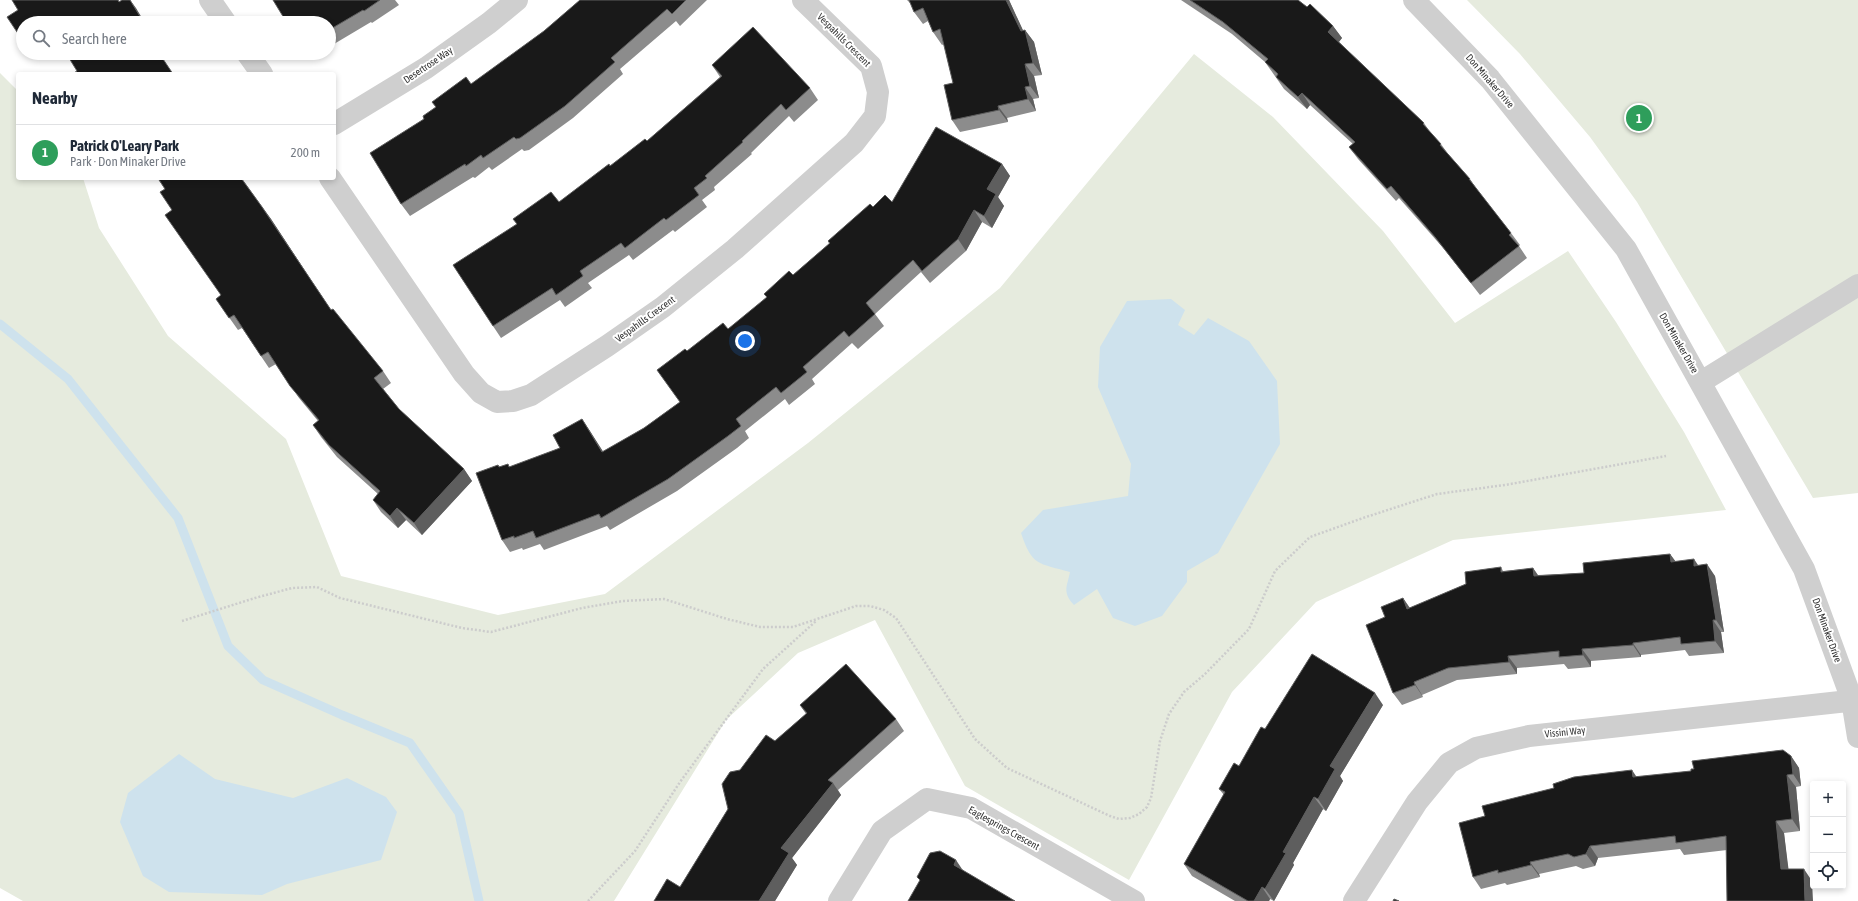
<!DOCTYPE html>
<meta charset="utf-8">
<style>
:root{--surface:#fff;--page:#f6f6f7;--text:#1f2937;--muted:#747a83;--line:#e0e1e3;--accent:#e53948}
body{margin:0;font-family:"Asap Condensed",sans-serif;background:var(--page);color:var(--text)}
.controls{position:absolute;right:12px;bottom:12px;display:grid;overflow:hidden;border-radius:4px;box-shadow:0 2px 6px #0003}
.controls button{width:36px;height:36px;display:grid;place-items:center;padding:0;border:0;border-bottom:1px solid var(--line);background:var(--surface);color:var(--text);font:20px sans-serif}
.you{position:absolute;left:745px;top:341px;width:14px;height:14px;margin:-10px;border:3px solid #fff;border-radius:50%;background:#1a73e8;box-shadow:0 0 0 6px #1a73e833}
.badge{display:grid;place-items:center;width:26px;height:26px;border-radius:50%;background:var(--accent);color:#fff;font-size:13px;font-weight:700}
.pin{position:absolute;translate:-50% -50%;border:2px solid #fff;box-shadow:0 1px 4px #0006}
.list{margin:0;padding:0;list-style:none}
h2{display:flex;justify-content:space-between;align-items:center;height:52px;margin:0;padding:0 16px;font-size:17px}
h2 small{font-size:13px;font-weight:400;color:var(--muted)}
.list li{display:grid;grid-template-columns:26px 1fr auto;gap:12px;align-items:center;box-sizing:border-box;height:56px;padding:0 16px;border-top:1px solid var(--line)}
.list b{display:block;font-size:15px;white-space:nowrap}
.list p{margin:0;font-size:13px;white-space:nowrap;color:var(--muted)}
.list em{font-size:13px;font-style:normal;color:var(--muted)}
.icon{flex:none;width:22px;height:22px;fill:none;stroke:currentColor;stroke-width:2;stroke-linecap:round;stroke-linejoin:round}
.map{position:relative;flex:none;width:1858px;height:901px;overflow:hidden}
.search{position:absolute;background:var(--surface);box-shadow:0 2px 6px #0003;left:16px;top:16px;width:320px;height:44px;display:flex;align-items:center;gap:10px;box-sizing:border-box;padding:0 14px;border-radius:22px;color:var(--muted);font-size:15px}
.panel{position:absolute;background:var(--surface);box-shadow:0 2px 6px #0003;left:16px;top:72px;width:320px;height:108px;border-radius:4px}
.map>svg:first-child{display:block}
.green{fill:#e6ebde}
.water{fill:#cee2ed}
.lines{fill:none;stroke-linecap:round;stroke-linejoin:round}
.stream{stroke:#cee2ed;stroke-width:9}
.path{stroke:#ccc;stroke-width:2.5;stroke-dasharray:2 2;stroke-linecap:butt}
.minor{stroke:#cfcfcf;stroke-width:22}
.wall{fill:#8c8c8c}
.shaded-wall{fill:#5e5e5e}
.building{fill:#191919;stroke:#5e5e5e}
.labels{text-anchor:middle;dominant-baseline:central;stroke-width:4;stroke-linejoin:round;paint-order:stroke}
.street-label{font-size:10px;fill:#323232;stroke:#fff}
</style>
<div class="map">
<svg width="1858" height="901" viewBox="0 0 1858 901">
<rect width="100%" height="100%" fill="#fff"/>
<!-- green -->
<path class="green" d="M1467 0H1858V493L1813 498 1637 202 1590 137 1557 98 1520 54Z
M1194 54 1273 117 1383 231 1455 323 1568 251 1616 322 1684 432 1726 510 1453 540 1316 602 1232 692 1129 880 965 786 875 620 798 653 726 720 614 901H23L0 888V73L18 91V178H83L99 228 168 336 286 439 341 576 498 615 605 594 808 443 1000 288Z"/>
<!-- water -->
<path class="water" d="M1171 299 1185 310 1178 325 1194 335 1208 318 1249 341 1277 381 1280 444 1218 553 1187 571V582L1162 616 1135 626 1113 618 1097 589 1074 605C1062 592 1067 587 1070 572 1038 563 1032 566 1021 533L1043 510 1128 496 1131 464 1098 387 1100 347 1127 301Z
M179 754 215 779 293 798 347 778 386 797 397 812 381 860 287 884 262 895 169 892 143 876 120 822 128 793Z"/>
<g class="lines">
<!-- stream -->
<path class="stream" d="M0 324 68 379 178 518 228 646 263 680 342 715 410 743 459 813 479 901"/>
<!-- path -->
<path class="path" d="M182 621 255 598 292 588 317 587 340 598 462 628 491 632 582 608 623 601 664 599 727 619 760 627H793L856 606H870L884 610 896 618 975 739 1007 768 1110 816 1119 819 1130 818 1139 814 1147 807 1151 798 1160 741 1169 714 1184 692 1205 674 1249 629 1275 571 1310 537 1363 518 1437 494 1505 485 1666 456
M588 901 635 851 680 782 763 669 816 621"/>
<!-- minor -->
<path class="minor" d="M210 0 226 23
M1414 0 1490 79 1626 249 1804 569 1852 700 1858 737
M247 53 262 74
M334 124 426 68 489 23 517 0
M330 178 464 374 481 393 497 402 513 401 531 395 607 346 663 307 735 249 854 143 875 116 878 92 871 66 803 0
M1701 382 1858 285
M839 901 882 831 927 799 971 808 1134 901
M1354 901 1417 802 1449 763 1476 748 1529 736 1858 700"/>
</g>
<!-- wall -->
<path class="wall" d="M273 0H395L399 5 372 23 371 22 329 47V23Z
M580 0H707L680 26 676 21 620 69 623 74 573 118 529 150 524 151 522 149 492 170 489 167 475 178 473 177 410 216 401 204 424 119 544 31Z
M907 0H1009L1023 31 1025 30 1034 42 1042 75 1034 76 1039 98 1033 99 1036 111 1007 118 1008 122 960 132 952 120 953 83 944 44 942 45 933 32 928 21 923 24 914 12 911 4Z
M1181 0H1298L1307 7 1333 26 1342 38 1339 42 1424 123 1430 132 1441 144 1448 154 1470 179 1478 191 1511 233 1520 245 1519 246 1527 258 1480 295 1444 249 1399 198 1396 201 1358 159 1349 147 1353 144 1310 105 1307 109 1284 89 1265 62 1232 34Z
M31 53H44L35 58Z
M305 53H314L308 57Z
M712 65 810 88 818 100 794 122 789 116 751 153 752 154 714 187 715 190 702 200 707 207 675 232 673 230 633 260 629 255 588 283 592 288 565 307 560 300 501 338 493 326 559 202 647 141 720 77Z
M1002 164 1010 176 998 197 1004 206 992 228 982 222 966 251 930 283 921 272 875 314 884 326 858 349 852 343 812 379 815 384 789 405 785 399 745 431 749 438 737 448 677 491 610 530 607 526 544 550 540 544 523 550 522 548 510 552 502 540 498 465 500 467 508 464 510 467 560 448 582 419 603 452 644 428 680 402 687 351 728 329 767 298 764 294 793 275 829 244 828 241 873 207 892 202Z
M157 178H246L243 180 271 219 331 310 383 371 391 383 383 389 399 409 464 469 472 481 422 535 406 520 398 528 381 512 373 500 378 494 337 457 321 437 313 425 318 421 299 398 276 364 269 368 242 328 238 330 216 299 221 295 172 210 165 189Z
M1670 554 1675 561 1698 565 1715 576 1724 632H1721L1724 653 1689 656 1685 650 1641 655V657L1591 661V667L1568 669 1564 664 1517 668V674L1457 680 1422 695 1423 697 1402 705 1393 693 1385 617 1403 598 1410 608 1466 584 1501 567 1503 571 1533 568 1538 575 1584 573Z
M800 705 896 719 904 731 838 790 841 795 792 858 797 865 775 901H654L680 887 728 809 740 770 806 714Z
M1383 705 1340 776 1343 781 1326 811 1323 809 1293 863 1294 865 1274 901 1270 899 1269 901H1235L1192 876 1184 864 1224 795 1219 789 1239 766 1265 729Z
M1791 756 1799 768 1801 786 1796 787 1800 831 1784 833 1788 869 1812 881 1727 850 1684 855 1680 849 1598 858 1595 866 1583 869 1576 866 1539 874 1540 877 1507 885 1505 883 1481 889 1473 877 1637 777 1691 771Z"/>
<!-- shaded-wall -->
<path class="shaded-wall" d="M130 0 136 8 145 23H144Z
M1006 0H1009L1028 41 1025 30 1034 42 1042 75 1033 63 1021 31Z
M1333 26 1342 38 1337 44 1328 32Z
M1025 64 1034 76 1039 98 1030 86Z
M1025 87 1033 99 1036 111 1028 99Z
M1302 93 1310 105 1307 109 1298 97Z
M998 106 1007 118 1008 122 999 110Z
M1002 164 1010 176 998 197 1004 206 992 228 984 216 987 189Z
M262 207 271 219 339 323 331 310Z
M974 210 982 222 966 251 958 239Z
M582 419 590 431 611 464 602 452Z
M464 469 472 481 422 535 414 523Z
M397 508 406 520 398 528 390 516Z
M1670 554 1679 566 1671 562Z
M1694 559 1702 571 1694 566Z
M1707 564 1715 576 1724 632 1716 620Z
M1533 568 1541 580 1534 576Z
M1403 598 1411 610 1407 609Z
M1713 620 1721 632 1724 653 1715 641Z
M1633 643 1641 655V657L1633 645Z
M1582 649 1591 661V667L1583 655Z
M1508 656 1517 668V674L1509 662Z
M1414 682 1422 695 1423 697 1415 685Z
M1375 693 1383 705 1340 776 1343 781 1326 811 1318 799 1330 766Z
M1791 756 1799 768 1801 786 1793 774Z
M1632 770 1640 782 1633 777Z
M1787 775 1796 787 1800 831 1792 819Z
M833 783 841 795 792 858 797 865 775 901H759L781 848Z
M1314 797 1323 809 1293 863 1294 865 1274 901 1265 889 1283 852Z
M1776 821 1784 833 1790 881 1781 869Z
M1590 846 1598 858 1595 866 1586 854Z
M956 860 964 872 954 865Z
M1530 862 1539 874 1540 877 1531 865Z
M1804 869 1812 881 1813 901H1805Z
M1262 887 1270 899 1269 901H1254Z"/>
<!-- building -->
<path class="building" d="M12 0H118L119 2 122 0H130L144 23H23V41L7 17 18 10Z
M273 0H380L364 11 363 10 329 30V23H287Z
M580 0H686L672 14 667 9 611 58 615 62 565 106 520 138 516 139 514 137 483 158 481 155 466 166 465 164 401 204 370 153 424 119 423 116 436 107 432 102 466 77 471 84 544 31Z
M909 0H1006L1021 31 1025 30 1033 63 1025 64 1030 86 1025 87 1028 99 998 106 999 110 952 120 944 85 953 83 940 29 933 32 923 8 914 12Z
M1190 0H1298L1307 7 1310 4 1333 26 1328 32 1424 123 1423 124 1441 144 1440 145 1470 179H1469L1511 233 1509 235 1519 246 1471 283 1435 237 1391 186 1387 189 1349 147 1355 142 1302 93 1298 97 1276 77 1278 74 1265 62 1268 59 1223 22Z
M753 27 810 88 786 110 781 104 742 141 743 142 705 176 707 178 694 188 699 195 666 220 664 218 625 248 621 243 580 271 583 276 556 295 552 288 493 326 453 265 517 224 513 219 551 192 559 202 609 164 610 166 645 139 647 141 722 76 712 65Z
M66 53H159L173 74H72L77 71Z
M936 127 1002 164 987 189 996 194 984 216 974 210 958 239 922 271 913 260 866 303 875 314 849 337 844 331 803 367 807 372 781 393 776 387 736 419 741 426 728 436 668 479 601 518 599 514 536 538 533 531 514 538V536L502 540 476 473 498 465 499 467 508 464 509 467 560 448 553 435 582 419 602 452 644 428 680 402 657 370 685 349 687 351 723 323 728 329 767 297 764 294 789 271 793 275 830 243 828 241 870 204 873 207 885 195 892 202Z
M158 178H241L262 207 331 310 333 309 383 371 374 378 399 409 464 469 414 523 397 508 390 516 373 500 380 491 329 445 313 425 319 420 290 386 268 352 261 356 234 315 229 318 216 299 221 295 165 215 172 210 160 192 165 189Z
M1670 554 1671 562 1694 559V566L1707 564 1716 620H1713L1715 641 1681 644 1680 637 1633 643V645L1582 649 1583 655 1559 657V651L1508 656 1509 662 1448 668 1414 682 1415 685 1393 693 1366 625 1385 617 1381 607 1403 598 1407 609 1466 584 1465 572 1501 567V572L1533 568 1534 576 1584 573 1583 563Z
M1312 654 1375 693 1330 766 1335 769 1318 799 1314 797 1283 852 1286 853 1265 889 1262 887 1254 901H1248L1184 864 1225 792 1219 789 1234 763 1239 766 1261 727 1265 729Z
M846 664 896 719 828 780 833 783 781 848 789 853 759 901H654L667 879 680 887 728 809 722 784 730 772 740 770 766 735 775 741 807 713 800 705Z
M1783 750 1791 756 1793 774 1787 775 1792 819 1776 821 1781 869H1804L1805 901H1727L1726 836 1676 843 1675 836 1590 846 1586 854 1574 857 1568 854 1530 862 1531 865 1498 873V870L1473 877 1459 823 1485 816 1482 806 1554 788 1553 784 1574 777 1632 770 1633 777 1691 771V769H1694L1692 761Z
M940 851 956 860 954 865 1015 901H908L920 880 917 877 930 853Z
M1394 899 1399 901H1393Z"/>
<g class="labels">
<!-- street labels -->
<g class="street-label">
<text transform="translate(844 40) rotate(45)">Vespahills Crescent</text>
<text transform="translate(428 65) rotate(-34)">Desertrose Way</text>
<text transform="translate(1490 81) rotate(49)">Don Minaker Drive</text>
<text transform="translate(645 319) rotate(-36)">Vespahills Crescent</text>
<text transform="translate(1679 343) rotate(60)">Don Minaker Drive</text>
<text transform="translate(1827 630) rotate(70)">Don Minaker Drive</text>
<text transform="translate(1565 732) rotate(-6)">Vissini Way</text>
<text transform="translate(1004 828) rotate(29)">Eaglesprings Crescent</text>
</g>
</g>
</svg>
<div class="controls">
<button>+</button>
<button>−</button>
<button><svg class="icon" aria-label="locate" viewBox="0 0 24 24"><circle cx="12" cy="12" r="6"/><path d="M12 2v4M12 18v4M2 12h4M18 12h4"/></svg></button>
</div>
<div class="you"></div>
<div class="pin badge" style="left:1639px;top:118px;background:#2e9e5b">1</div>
<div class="search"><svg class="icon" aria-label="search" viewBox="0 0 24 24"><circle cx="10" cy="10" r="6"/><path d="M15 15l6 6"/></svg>Search here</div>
<section class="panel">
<h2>Nearby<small></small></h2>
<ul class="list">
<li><span class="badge" style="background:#2e9e5b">1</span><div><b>Patrick O'Leary Park</b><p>Park · Don Minaker Drive</p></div><em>200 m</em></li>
</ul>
</section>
</div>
